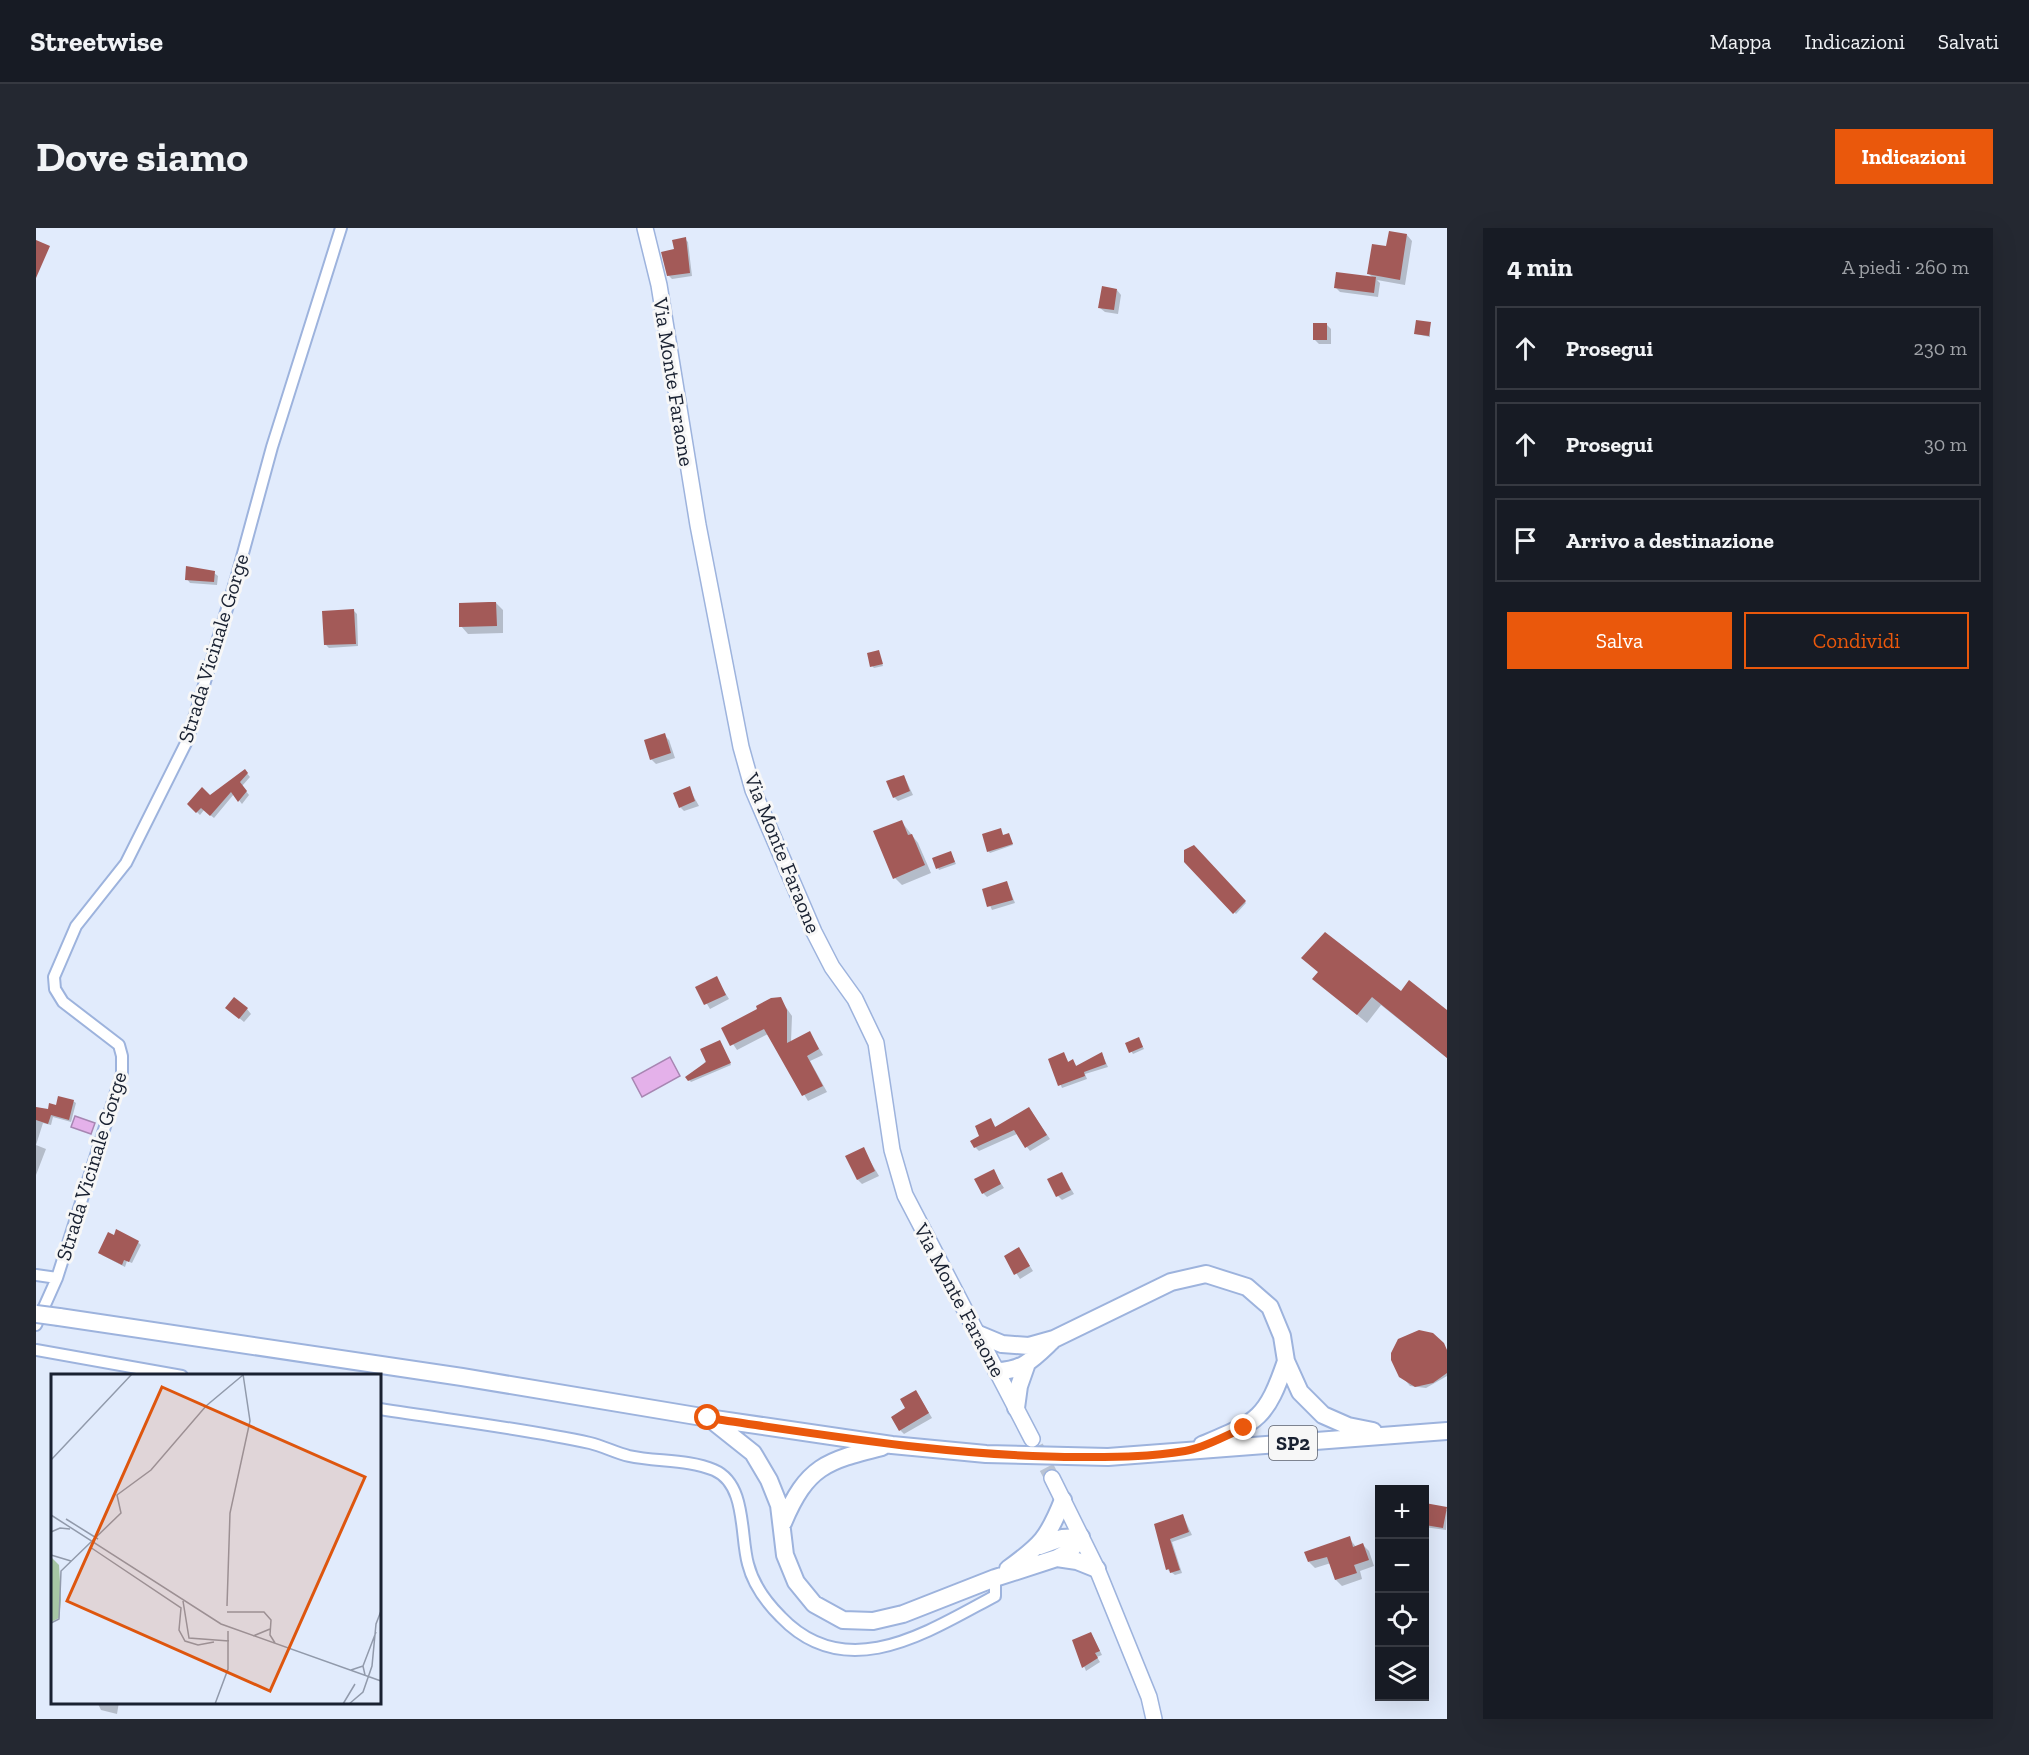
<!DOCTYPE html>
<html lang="it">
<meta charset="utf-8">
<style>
:root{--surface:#171b24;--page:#242831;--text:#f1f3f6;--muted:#9ea1a6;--line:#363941;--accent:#ea580c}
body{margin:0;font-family:"Zilla Slab",serif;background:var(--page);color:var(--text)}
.controls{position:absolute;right:18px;bottom:18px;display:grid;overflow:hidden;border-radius:0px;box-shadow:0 6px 24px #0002}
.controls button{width:54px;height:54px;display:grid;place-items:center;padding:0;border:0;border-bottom:2px solid var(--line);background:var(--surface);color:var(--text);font:30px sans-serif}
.stop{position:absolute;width:18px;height:18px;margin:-14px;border:4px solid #ea580c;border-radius:50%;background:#fff}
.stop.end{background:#ea580c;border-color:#fff;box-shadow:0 2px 6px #0008}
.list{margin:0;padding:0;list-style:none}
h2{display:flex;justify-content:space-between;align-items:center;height:78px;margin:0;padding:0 24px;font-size:26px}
h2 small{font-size:20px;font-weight:400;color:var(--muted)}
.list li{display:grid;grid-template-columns:39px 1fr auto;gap:18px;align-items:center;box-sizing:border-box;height:84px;margin:0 12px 12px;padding:0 12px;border:2px solid var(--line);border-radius:0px}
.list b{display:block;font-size:22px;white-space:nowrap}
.list em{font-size:20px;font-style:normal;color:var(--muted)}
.actions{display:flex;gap:12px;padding:18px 24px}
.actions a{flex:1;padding:14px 0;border:2px solid var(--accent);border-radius:0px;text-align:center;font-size:21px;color:var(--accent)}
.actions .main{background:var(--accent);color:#fff}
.icon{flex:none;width:33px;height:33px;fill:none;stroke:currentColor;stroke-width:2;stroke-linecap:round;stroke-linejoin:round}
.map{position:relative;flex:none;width:1411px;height:1491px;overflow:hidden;border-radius:0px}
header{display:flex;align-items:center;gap:36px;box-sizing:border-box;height:84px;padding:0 30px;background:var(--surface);border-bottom:2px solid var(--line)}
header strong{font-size:28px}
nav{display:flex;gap:33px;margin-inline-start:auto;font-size:21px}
.intro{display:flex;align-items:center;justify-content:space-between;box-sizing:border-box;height:144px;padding:0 36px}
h1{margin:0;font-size:42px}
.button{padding:15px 27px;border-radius:0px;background:var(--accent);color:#fff;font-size:21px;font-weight:700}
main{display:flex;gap:36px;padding:0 36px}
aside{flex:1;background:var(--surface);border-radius:0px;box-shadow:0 6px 24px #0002}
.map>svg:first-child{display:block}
.water{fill:#e4b1ea;stroke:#a786b2;stroke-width:1.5}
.shadow{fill:#0003}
.building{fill:#a35a58}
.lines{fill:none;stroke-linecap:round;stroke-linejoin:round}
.secondary-tunnel{stroke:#b9c3d3;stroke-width:15;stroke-dasharray:15 8;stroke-linecap:butt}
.street-casing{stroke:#9db3dd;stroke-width:14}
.secondary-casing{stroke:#9db3dd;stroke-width:18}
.primary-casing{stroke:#9db3dd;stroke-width:20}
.street{stroke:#fff;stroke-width:10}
.secondary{stroke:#fff;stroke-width:15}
.primary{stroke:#fff;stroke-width:16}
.primary-bridge-casing{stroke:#9db3dd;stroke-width:20;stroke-linecap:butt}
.primary-bridge{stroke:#fff;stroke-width:16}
.route{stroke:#ea580c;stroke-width:8}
.labels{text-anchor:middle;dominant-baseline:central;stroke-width:6;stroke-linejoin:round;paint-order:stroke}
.shield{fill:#f7f7f7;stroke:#5c616c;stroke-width:1.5}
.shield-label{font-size:20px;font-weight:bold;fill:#192131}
.street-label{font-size:21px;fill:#192131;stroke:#f7f7f7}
.inset-road{fill:none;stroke:#919aab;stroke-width:1.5}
.view{fill:#de560e;fill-opacity:0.15;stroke:#de560e;stroke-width:3}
.inset-edge{fill:none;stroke:#192131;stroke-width:3}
</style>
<header>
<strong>Streetwise</strong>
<nav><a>Mappa</a><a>Indicazioni</a><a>Salvati</a></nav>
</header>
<div class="intro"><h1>Dove siamo</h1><a class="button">Indicazioni</a></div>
<main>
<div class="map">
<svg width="1411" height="1491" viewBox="0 0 1411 1491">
<rect width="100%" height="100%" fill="#e1ebfc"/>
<!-- water -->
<path class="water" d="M634 829 644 848 606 869 596 850Z
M39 888 59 895 55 906 35 899Z"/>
<!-- shadow -->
<path class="shadow" d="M1371 7 1376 13 1369 57 1341 52 1344 55 1342 69 1304 64 1300 60 1337 50 1333 46 1351 19Z
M649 11 652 14 656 48 636 51 632 47 640 22Z
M1081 62 1085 67 1082 86 1069 84 1064 80Z
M1394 96V109L1380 106Z
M1291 97 1295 101V116H1283L1278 111Z
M178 345 182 348 181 357 154 355 151 351Z
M460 375 467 382V405L432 406 425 398Z
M318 383 321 386 322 418 293 420 290 417Z
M842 423 847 438 838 440 836 438Z
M628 507 633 512 639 530 620 536 615 531Z
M209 543 214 549 206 558 213 567 206 576 198 566 178 590 168 582 164 587 153 576 174 569Z
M868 548 877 567 862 573 858 569Z
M653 560 663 578 648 583 644 579Z
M865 593 882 615 895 645 866 657 859 650Z
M973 607 977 617 954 625 952 623Z
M1158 619 1210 675 1200 686 1149 634Z
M915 625 920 636 903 642 902 640Z
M971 655 979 675 956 682 947 662Z
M680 750 693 771 674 781 661 759Z
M1278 751 1365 765 1374 754 1411 783V830L1345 777 1331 795Z
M744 771 756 788 755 814 774 805 787 827 774 833 791 864 772 873 732 806 701 822 687 801Z
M211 781 215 786 208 794 196 784Z
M1104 813 1108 821 1097 826 1091 816Z
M685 816 695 837 655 854 653 852Z
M1028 826 1033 835 1037 833 1041 839 1066 826 1072 839 1049 846 1051 851 1026 860 1014 832Z
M37 873 40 875 35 894 17 889 15 897 7 895 0 917 10 921 0 947V880L13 883Z
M993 880 1014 911 994 923 981 906 943 923 939 919 955 892 960 900Z
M827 921 843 948 826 956 822 952Z
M957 943 968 960 951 969 947 965Z
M1026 946 1038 966 1026 972 1022 968Z
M102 1014 105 1017 96 1035 91 1033 89 1039 66 1027Z
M983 1021 997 1043 984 1051 970 1029Z
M1405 1113 1411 1123V1148L1390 1160 1374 1158 1359 1140Z
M883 1168 896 1190 868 1206 864 1202 871 1181Z
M1388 1277 1411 1282 1410 1302 1388 1299Z
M1147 1288 1156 1307 1136 1314 1146 1345 1139 1347 1132 1342 1119 1297Z
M1313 1310 1320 1319 1327 1317 1333 1323 1338 1338 1324 1343 1326 1351 1306 1358 1300 1352 1295 1335 1279 1340 1273 1334Z
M1055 1405 1066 1427 1061 1429 1064 1434 1050 1443 1038 1413Z
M61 1474H83L81 1486 65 1482Z"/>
<!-- building -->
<path class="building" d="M1353 3 1371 6 1364 52 1331 46 1336 16 1350 18Z
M650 9 654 45 631 48 625 24 638 21 636 12Z
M0 12 14 18 0 50Z
M1300 44 1340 49 1338 65 1298 60Z
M1066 58 1081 61 1078 82 1062 80Z
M1380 92 1395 94 1393 108 1378 106Z
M1277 95H1291V112H1277Z
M150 338 179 343 178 354 149 352Z
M453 374H460L461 398 423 399V375Z
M318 381 320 416 288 417 286 383Z
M843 422 847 436 834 439 831 425Z
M629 505 635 525 614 532 608 512Z
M209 541 212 545 204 554 211 563 202 574 195 564 174 588 165 580 160 585 151 576 166 559 174 567Z
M868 547 874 563 857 570 850 553Z
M654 558 659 573 643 580 637 565Z
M866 592 872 607 876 606 889 637 857 651 837 603Z
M965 600 967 607 973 605 977 616 951 624 946 606Z
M1158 617 1210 673 1197 686 1148 634V622Z
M915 623 919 634 900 641 896 630Z
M971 653 977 672 951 679 946 661Z
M1289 704 1365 763 1373 752 1411 782V830L1336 769 1321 787 1276 751 1282 744 1265 730Z
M681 748 690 767 668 777 659 759Z
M198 769 212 780 203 791 189 780Z
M745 769 751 782V815L774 803 783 821 771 828 787 858 766 868 728 801 694 818 685 800 721 781 720 778 735 770Z
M1103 809 1107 819 1093 825 1089 815Z
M684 812 695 835 652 853 649 849 670 834 664 821Z
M1028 824 1032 834 1037 831 1040 838 1066 824 1070 836 1048 844 1049 848 1022 858 1012 831Z
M22 868 38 872 33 892 15 887 12 896 0 892V879L12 881 13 875 20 877Z
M993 879 1011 907 989 920 978 902 938 920 934 913 943 908 939 898 955 890 959 899Z
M828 919 839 943 821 952 809 928Z
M958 941 965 956 946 966 938 951Z
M1026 944 1035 962 1020 969 1011 951Z
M80 1001 103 1013 93 1034 88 1032 86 1037 62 1025 72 1004 78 1007Z
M983 1019 994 1038 978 1047 968 1028Z
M1383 1102 1397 1105 1408 1115 1411 1122V1145L1397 1155 1379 1159 1363 1149 1355 1132V1125L1362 1111Z
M880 1162 893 1185 863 1203 855 1189 869 1180 864 1171Z
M1389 1275 1411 1279 1407 1300 1389 1297Z
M1147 1286 1153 1304 1134 1311 1144 1342 1134 1345 1133 1341 1130 1342 1118 1296Z
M1314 1308 1317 1319 1327 1315 1333 1332 1318 1337 1321 1345 1299 1352 1291 1329 1272 1334 1268 1324Z
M1055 1404 1064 1423 1059 1425 1062 1430 1046 1440 1036 1412Z"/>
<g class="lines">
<!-- secondary-tunnel -->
<path class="secondary-tunnel" d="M1000 1219 1016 1250"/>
<defs>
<path id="street" d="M0 1047 21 1050
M0 1097 21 1050 86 845V828L83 817 27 774 19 761 18 749 40 698 90 635 151 513 200 351 236 219 305 0
M0 1122 146 1148
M344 1181C413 1192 485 1200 554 1215 567 1218 580 1225 593 1228 620 1234 652 1231 678 1242 711 1256 704 1308 712 1336 717 1356 731 1375 745 1389 811 1458 893 1403 959 1368V1350"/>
<path id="secondary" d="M609 0 623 57 662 297 705 519 717 562 778 704 796 739 819 771 840 815 856 922 869 967 996 1211
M1016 1250 1061 1341 1113 1469 1118 1491"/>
<path id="primary" d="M23 1089 426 1149 672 1190 856 1217 950 1226 1072 1229 1411 1203
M942 1106 966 1116 993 1118 1018 1111 1135 1054 1170 1046 1211 1059 1234 1079 1246 1108 1250 1133 1264 1164 1287 1187 1312 1198 1337 1203
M961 1143C987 1143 998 1130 1016 1113
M980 1180 983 1158 990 1138
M673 1190 717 1225 733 1252 743 1277 749 1327 760 1354 778 1376 807 1392 837 1393 867 1386 959 1350 1021 1330 1034 1323 1045 1309
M1166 1217C1221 1194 1230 1192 1250 1133
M747 1295C771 1238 790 1233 846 1219
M1004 1318 1026 1310 1045 1309
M1021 1330 1041 1333 1061 1341
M972 1341C1005 1317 1012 1310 1027 1272"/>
</defs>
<!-- street casing -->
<use href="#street" class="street-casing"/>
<!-- secondary casing -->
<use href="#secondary" class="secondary-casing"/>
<!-- primary casing -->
<use href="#primary" class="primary-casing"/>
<!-- street -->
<use href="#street" class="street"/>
<!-- secondary -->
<use href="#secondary" class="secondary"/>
<!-- primary -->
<use href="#primary" class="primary"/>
<defs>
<path id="primary-bridge" d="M0 1086 23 1089"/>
</defs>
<!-- primary-bridge casing -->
<use href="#primary-bridge" class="primary-bridge-casing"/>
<!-- primary-bridge -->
<use href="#primary-bridge" class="primary-bridge"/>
</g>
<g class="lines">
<!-- route -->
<path class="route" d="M672 1190C796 1208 919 1229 1044 1229 1079 1229 1115 1229 1149 1223 1169 1220 1190 1207 1208 1200"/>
</g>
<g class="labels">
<!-- shield labels -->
<rect class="shield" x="1233" y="1198" width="48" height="34" rx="4.5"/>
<g class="shield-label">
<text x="1257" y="1215">SP2</text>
</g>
<!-- street labels -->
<g class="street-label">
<text transform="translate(638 154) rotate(81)">Via Monte Faraone</text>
<text transform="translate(177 420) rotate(-73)">Strada Vicinale Gorge</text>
<text transform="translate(747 625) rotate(68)">Via Monte Faraone</text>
<text transform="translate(55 938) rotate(-73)">Strada Vicinale Gorge</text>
<text transform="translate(924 1072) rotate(62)">Via Monte Faraone</text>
</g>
</g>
<!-- overview -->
<g transform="translate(15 1146)">
<rect width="330" height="330" fill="#e1ebfc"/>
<path d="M0 183 8 191 10 226 8 244 0 248Z" fill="#a6c6a4"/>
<path class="inset-road" d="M0 86 81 0M0 141 170 250 330 307M15 145 47 165M0 158 9 154 19 155M39 173 130 234 128 256 134 267 147 271 163 268M0 181 20 187M132 227 138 264 178 267M176 232 179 139 199 47 192 0M176 238H213L220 246 219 261 224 269M0 249 8 245 10 197 70 139 66 121 100 96 155 32 192 1M202 262 219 255M312 292 325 258M300 296 312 292 314 301M164 330 177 295V257M292 330 304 310M298 330 312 318 321 292 325 250 330 237"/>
<path class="view" d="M111 13 314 103 219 317 16 227Z"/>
<rect width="330" height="330" class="inset-edge"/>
</g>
</svg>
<div class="controls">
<button>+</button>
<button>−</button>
<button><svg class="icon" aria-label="locate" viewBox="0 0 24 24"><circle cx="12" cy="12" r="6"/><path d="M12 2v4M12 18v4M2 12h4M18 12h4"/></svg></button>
<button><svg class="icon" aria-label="layers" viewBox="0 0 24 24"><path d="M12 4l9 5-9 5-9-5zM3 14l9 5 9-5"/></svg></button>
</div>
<div class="stop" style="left:672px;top:1190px"></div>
<div class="stop end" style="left:1208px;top:1200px"></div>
</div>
<aside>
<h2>4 min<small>A piedi · 260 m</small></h2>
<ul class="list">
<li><svg class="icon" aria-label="ahead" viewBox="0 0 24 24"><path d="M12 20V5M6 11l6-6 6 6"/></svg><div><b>Prosegui</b></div><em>230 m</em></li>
<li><svg class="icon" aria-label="ahead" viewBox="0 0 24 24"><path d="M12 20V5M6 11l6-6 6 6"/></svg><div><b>Prosegui</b></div><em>30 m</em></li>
<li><svg class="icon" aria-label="arrive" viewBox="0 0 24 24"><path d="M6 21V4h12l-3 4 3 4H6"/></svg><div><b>Arrivo a destinazione</b></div></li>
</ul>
<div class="actions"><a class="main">Salva</a><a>Condividi</a></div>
</aside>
</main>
